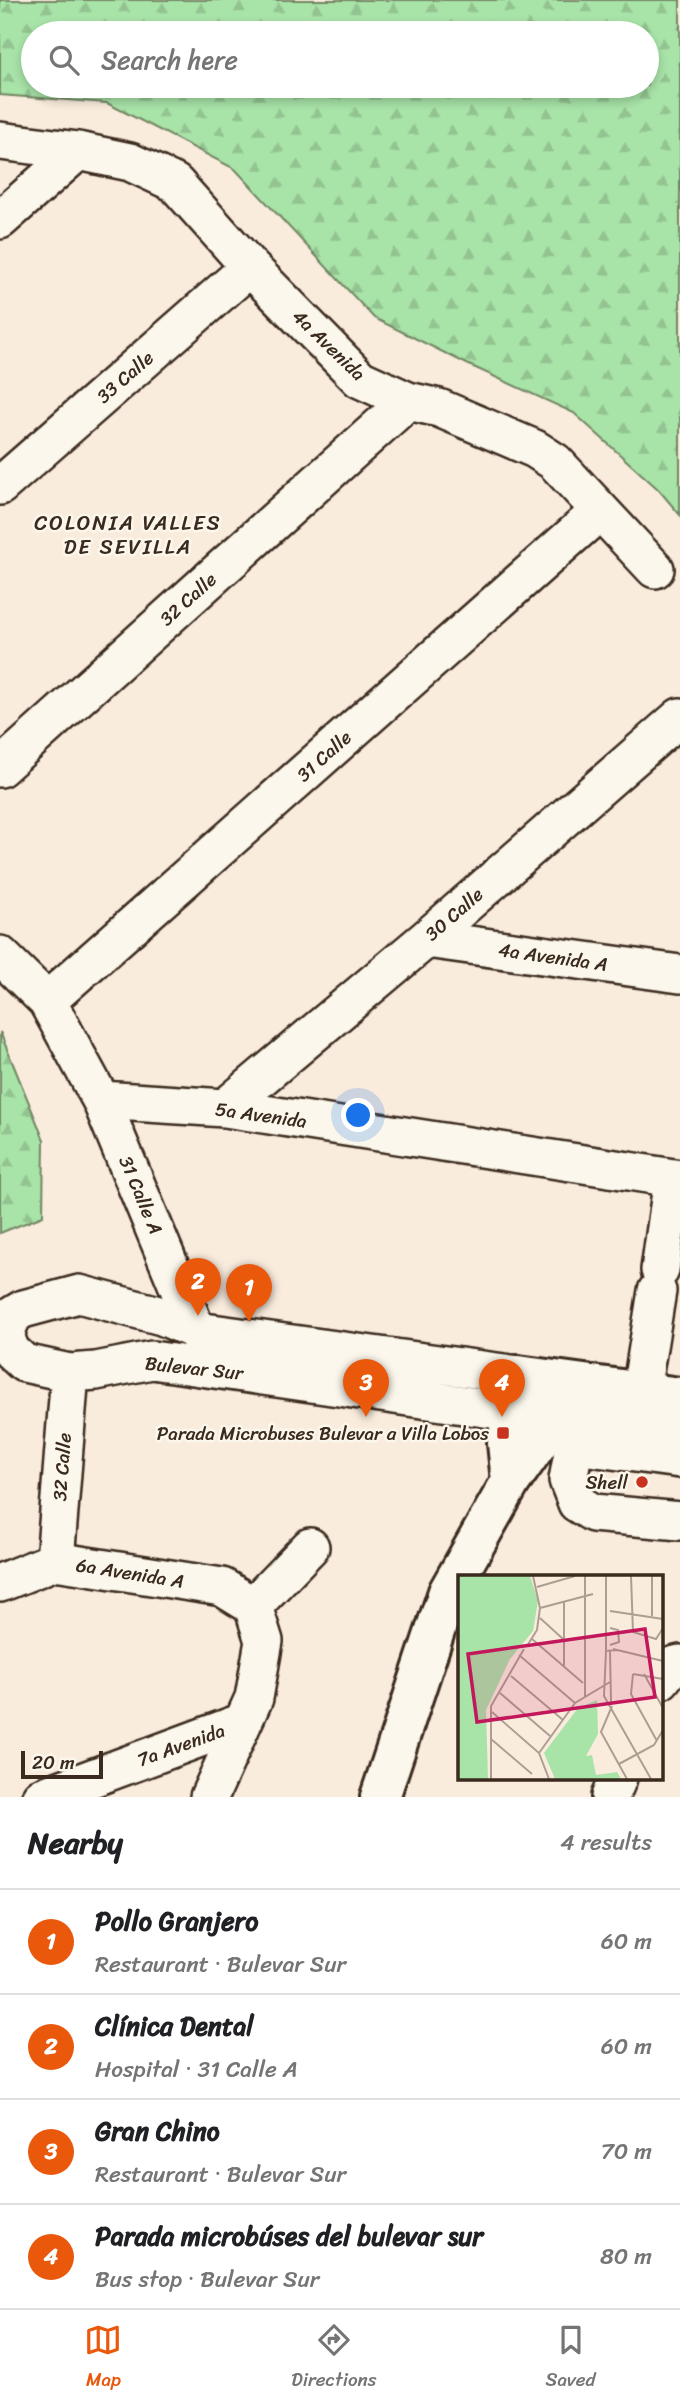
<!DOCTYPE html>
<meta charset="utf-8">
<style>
:root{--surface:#fff;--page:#f6f6f6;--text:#202124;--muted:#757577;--line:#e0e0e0;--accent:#ea580c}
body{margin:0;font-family:Sriracha,sans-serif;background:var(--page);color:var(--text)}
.scale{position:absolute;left:21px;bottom:18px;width:82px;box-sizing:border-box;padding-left:7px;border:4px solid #3b2a1e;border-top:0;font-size:19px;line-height:24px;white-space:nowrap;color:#3b2a1e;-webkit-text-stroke:5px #fbf7ec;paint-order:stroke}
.you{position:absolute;left:359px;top:1116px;width:24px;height:24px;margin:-18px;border:5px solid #fff;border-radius:50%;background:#1a73e8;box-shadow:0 0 0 10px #1a73e833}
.badge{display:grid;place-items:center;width:46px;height:46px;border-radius:50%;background:var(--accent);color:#fff;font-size:23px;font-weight:700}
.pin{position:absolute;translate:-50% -58px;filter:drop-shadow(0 2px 4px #0008)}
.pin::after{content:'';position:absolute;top:37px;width:24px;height:21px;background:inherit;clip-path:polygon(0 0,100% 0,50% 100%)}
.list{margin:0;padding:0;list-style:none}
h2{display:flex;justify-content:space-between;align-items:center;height:91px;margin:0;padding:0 28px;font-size:30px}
h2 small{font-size:23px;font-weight:400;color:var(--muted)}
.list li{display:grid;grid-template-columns:46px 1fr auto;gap:21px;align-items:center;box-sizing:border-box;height:105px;padding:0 28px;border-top:2px solid var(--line)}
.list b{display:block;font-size:26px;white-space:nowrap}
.list p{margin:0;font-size:23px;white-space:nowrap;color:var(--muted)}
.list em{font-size:23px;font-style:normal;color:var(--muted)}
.icon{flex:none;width:38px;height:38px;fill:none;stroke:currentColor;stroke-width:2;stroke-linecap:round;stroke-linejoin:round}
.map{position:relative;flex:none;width:680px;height:1797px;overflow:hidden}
.search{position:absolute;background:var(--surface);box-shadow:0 4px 10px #0003;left:21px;right:21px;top:21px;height:77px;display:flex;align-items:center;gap:18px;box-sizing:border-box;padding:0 24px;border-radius:38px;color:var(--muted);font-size:26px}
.sheet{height:511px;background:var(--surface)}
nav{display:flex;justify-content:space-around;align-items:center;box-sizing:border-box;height:98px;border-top:2px solid var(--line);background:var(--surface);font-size:19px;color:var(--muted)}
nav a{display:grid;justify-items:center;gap:4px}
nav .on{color:var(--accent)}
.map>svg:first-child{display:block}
.forest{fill:url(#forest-firs);stroke:#728663;stroke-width:2;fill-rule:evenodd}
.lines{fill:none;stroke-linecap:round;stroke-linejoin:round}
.minor-casing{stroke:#3b2a1e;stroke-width:42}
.major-casing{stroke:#3b2a1e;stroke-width:44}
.minor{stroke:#fbf7ec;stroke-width:37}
.major{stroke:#fbf7ec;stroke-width:38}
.poi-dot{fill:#c8321e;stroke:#fbf7ec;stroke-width:2.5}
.labels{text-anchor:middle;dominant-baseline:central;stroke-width:5;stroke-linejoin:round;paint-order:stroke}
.street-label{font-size:19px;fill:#3b2a1e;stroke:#fbf7ec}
.poi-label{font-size:19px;fill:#3b2a1e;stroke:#fbf7ec;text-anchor:end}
.neighbourhood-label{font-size:21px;letter-spacing:2px;fill:#3b2a1e;stroke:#fbf7ec}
.inset-road{fill:none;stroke:#ad9e91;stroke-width:2}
.view{fill:#c2185b;fill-opacity:0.15;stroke:#c2185b;stroke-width:3.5}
.inset-edge{fill:none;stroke:#3b2a1e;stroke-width:3.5}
</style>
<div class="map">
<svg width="680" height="1797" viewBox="0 0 680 1797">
<defs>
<pattern id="forest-firs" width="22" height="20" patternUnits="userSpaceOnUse" patternTransform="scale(1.75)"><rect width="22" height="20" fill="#a8e3a8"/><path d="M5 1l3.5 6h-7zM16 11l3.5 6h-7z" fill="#92c390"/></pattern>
</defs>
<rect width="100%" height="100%" fill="#f9ecdd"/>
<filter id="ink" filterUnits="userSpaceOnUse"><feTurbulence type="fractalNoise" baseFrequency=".0143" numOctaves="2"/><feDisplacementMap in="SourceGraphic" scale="14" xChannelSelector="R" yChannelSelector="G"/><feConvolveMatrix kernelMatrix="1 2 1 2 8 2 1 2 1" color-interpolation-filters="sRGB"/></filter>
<g filter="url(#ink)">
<!-- forest -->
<path class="forest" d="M0 0H680V515L658 489 574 413 467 364 374 318 235 169 107 103 0 95ZM33 33H647V86H33Z
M0 1032 44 1140 43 1216 0 1233Z"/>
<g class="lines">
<defs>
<path id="minor" d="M0 141 78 151 130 162 175 183 250 267 360 379 408 401 439 408 535 449 555 462 655 569
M0 220 78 151
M0 486 250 267
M0 768 408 401
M426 939 680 974
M0 955 47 1001 101 1100 202 1344
M47 1001 600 511
M101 1100 225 1108 680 1179
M225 1108 426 939 680 717
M660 1270 673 1178
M641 1391 657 1291
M512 1412 152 1360 96 1371 70 1373 24 1363 11 1351 7 1341 6 1331 13 1315 23 1309 79 1294 162 1316 197 1331 518 1375
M579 1420 568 1480 577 1503 593 1513 680 1521
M574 1445 680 1459
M55 1561 70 1373
M0 1583 55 1561 222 1587 253 1606 264 1641 254 1698 209 1797
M253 1606 310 1547
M661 1680 672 1666 680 1664
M41 1797 243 1722
M610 1797 618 1778"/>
<path id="major" d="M528 1413 680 1435
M511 1481 507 1443 518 1375 680 1397
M380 1797 448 1592 511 1481 540 1440 553 1416 561 1383"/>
</defs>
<!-- minor casing -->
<use href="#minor" class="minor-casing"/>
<!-- major casing -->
<use href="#major" class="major-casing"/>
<!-- minor -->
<use href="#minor" class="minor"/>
<!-- major -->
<use href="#major" class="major"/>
</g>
</g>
<!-- markers -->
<g class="poi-dot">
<rect x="496" y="1426" width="14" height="14" rx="3.5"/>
<circle cx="642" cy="1482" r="7"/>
</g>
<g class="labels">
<!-- street labels -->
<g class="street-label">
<text transform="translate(329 345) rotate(44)">4a Avenida</text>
<text transform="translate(125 377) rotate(-41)">33 Calle</text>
<text transform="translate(188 599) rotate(-42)">32 Calle</text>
<text transform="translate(324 756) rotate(-42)">31 Calle</text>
<text transform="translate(454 914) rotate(-41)">30 Calle</text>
<text transform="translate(553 957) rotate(8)">4a Avenida A</text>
<text transform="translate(261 1115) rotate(8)">5a Avenida</text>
<text transform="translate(141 1195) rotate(67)">31 Calle A</text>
<text transform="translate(194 1368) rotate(6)">Bulevar Sur</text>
<text transform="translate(62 1467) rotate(-86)">32 Calle</text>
<text transform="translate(130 1573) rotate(9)">6a Avenida A</text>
<text transform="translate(181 1745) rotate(-20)">7a Avenida</text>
</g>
<!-- poi labels -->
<g class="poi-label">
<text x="489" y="1433">Parada Microbuses Bulevar a Villa Lobos</text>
<text x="628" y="1482">Shell</text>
</g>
<!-- neighbourhood labels -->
<g class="neighbourhood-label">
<text x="128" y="523">COLONIA VALLES<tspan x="128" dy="24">DE SEVILLA</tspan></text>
</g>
</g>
<!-- overview -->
<g transform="translate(458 1575)">
<rect width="205" height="205" fill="#f9ecdd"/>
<path d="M0 1H72L80 26 75 56 52 84 28 135 30 204H0ZM139 125 140 159 128 181 134 180 138 200 159 197 163 204H97L86 178 120 133Z" fill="#a8e3a8"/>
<path class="inset-road" d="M148 1V76L159 75M173 1 175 57 198 64 205 53M79 12 117 1M82 33 135 19M152 36 205 44M194 41V1M82 43 105 64M74 64 125 108M152 70 161 67 160 55 152 53M69 71 79 55 82 33 75 1M155 74 205 86M148 76 146 121 193 204M152 76 153 127M61 80 117 128M106 91V26M175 99 173 119 199 166M175 99 205 104M186 99 205 133M53 101 105 145M42 118 92 161M127 121V1M154 131 143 157 169 204M34 137 81 178 91 204M33 164 74 199M81 178 117 128 152 107M161 189 196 170 205 155M33 204V131L66 74"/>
<path class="view" d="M187 54 197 122 19 147 10 79Z"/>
<rect width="205" height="205" class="inset-edge"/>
</g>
</svg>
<div class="scale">20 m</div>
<div class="you"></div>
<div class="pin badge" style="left:249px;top:1322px">1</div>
<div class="pin badge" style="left:198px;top:1316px">2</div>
<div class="pin badge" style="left:366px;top:1417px">3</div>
<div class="pin badge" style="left:502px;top:1417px">4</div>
<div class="search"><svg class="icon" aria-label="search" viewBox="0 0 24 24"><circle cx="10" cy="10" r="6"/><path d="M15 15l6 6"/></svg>Search here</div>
</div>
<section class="sheet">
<h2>Nearby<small>4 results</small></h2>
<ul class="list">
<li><span class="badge">1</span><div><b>Pollo Granjero</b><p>Restaurant · Bulevar Sur</p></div><em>60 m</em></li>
<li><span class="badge">2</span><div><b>Clínica Dental</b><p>Hospital · 31 Calle A</p></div><em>60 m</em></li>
<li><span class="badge">3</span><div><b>Gran Chino</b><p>Restaurant · Bulevar Sur</p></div><em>70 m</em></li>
<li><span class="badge">4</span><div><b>Parada microbúses del bulevar sur</b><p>Bus stop · Bulevar Sur</p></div><em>80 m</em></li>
</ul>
</section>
<nav>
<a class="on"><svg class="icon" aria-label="map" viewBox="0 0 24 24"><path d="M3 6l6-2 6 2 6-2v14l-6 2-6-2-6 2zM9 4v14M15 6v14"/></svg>Map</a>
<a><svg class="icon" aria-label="directions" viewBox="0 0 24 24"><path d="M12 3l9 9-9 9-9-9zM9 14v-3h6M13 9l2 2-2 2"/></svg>Directions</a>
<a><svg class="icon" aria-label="saved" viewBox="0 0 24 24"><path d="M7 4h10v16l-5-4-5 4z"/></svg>Saved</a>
</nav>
